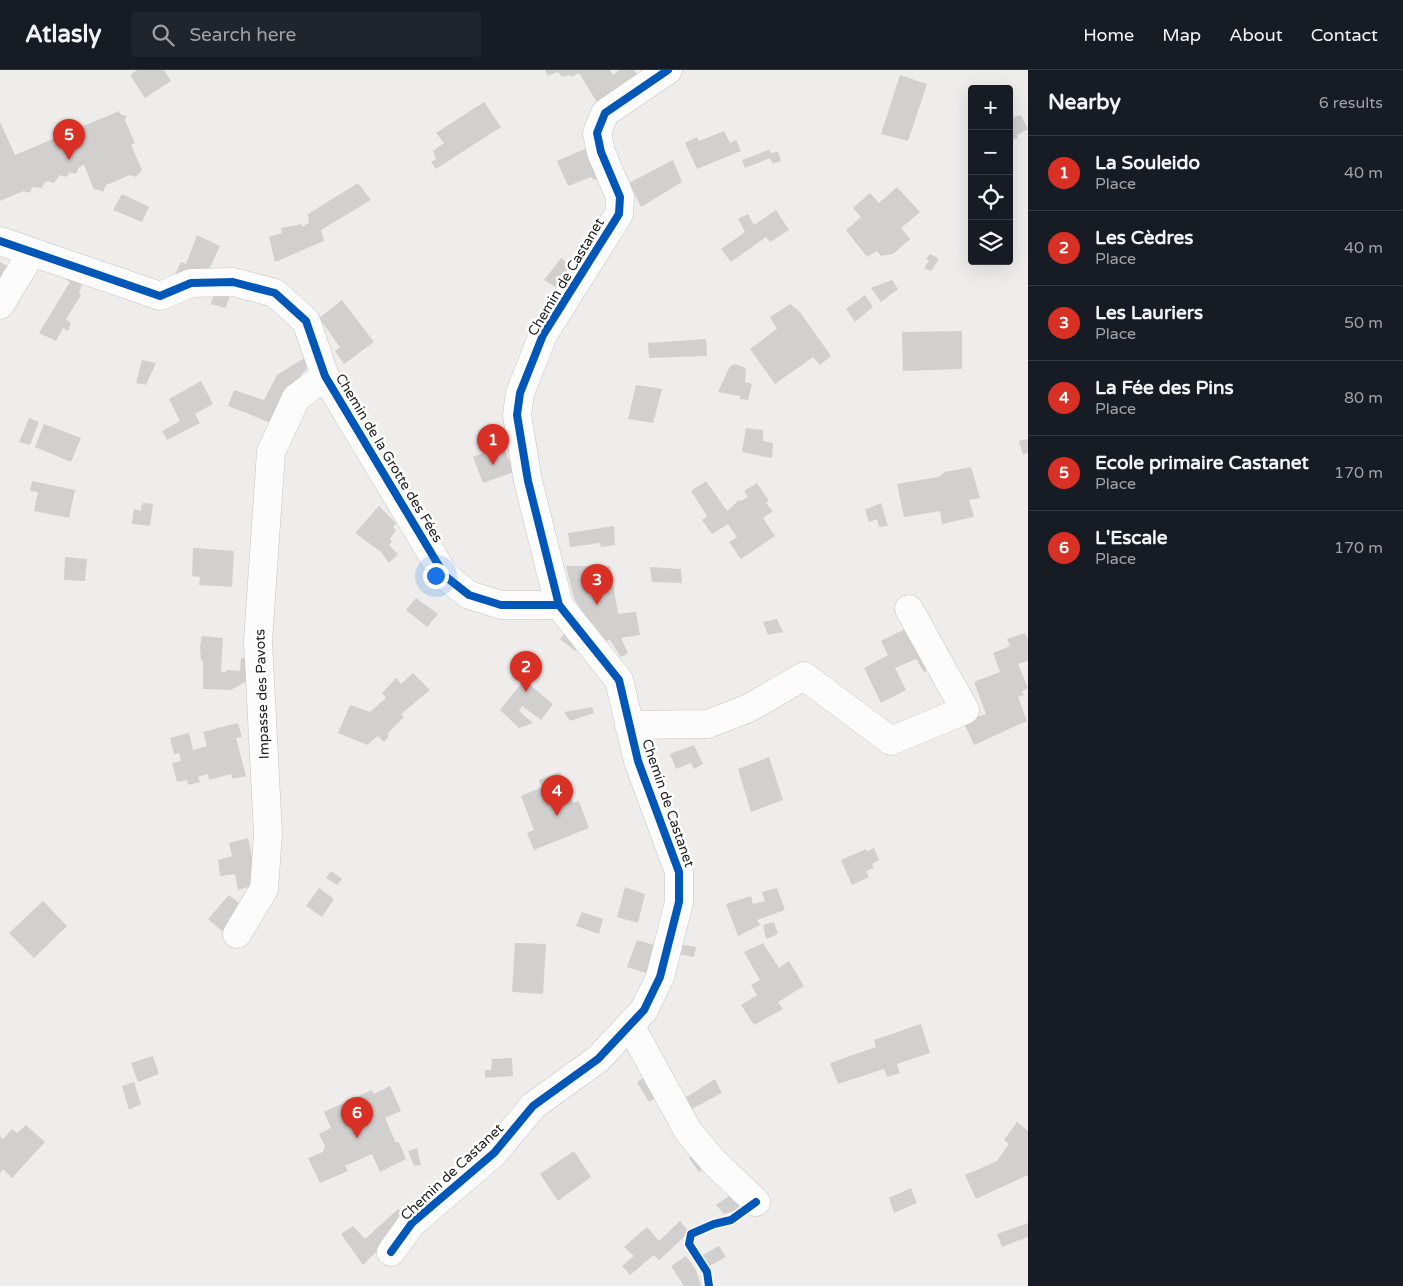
<!DOCTYPE html>
<meta charset="utf-8">
<style>
:root{--surface:#171b24;--page:#20242c;--text:#f1f3f6;--muted:#9ea1a6;--line:#363941;--accent:#d93025}
body{margin:0;font-family:"Varela Round",sans-serif;background:var(--page);color:var(--text)}
.controls{position:absolute;right:15px;top:15px;display:grid;overflow:hidden;border-radius:5px;box-shadow:0 5px 20px #0002}
.controls button{width:45px;height:45px;display:grid;place-items:center;padding:0;border:0;border-bottom:1px solid var(--line);background:var(--surface);color:var(--text);font:25px sans-serif}
.you{position:absolute;left:435px;top:505px;width:18px;height:18px;margin:-12px;border:4px solid #fff;border-radius:50%;background:#1a73e8;box-shadow:0 0 0 8px #1a73e833}
.badge{display:grid;place-items:center;width:32px;height:32px;border-radius:50%;background:var(--accent);color:#fff;font-size:16px;font-weight:700}
.pin{position:absolute;translate:-50% -41px;filter:drop-shadow(0 1px 2px #0008)}
.pin::after{content:'';position:absolute;top:26px;width:18px;height:15px;background:inherit;clip-path:polygon(0 0,100% 0,50% 100%)}
.list{margin:0;padding:0;list-style:none}
h2{display:flex;justify-content:space-between;align-items:center;height:65px;margin:0;padding:0 20px;font-size:21px}
h2 small{font-size:16px;font-weight:400;color:var(--muted)}
.list li{display:grid;grid-template-columns:32px 1fr auto;gap:15px;align-items:center;box-sizing:border-box;height:75px;padding:0 20px;border-top:1px solid var(--line)}
.list b{display:block;font-size:19px;white-space:nowrap}
.list p{margin:0;font-size:16px;white-space:nowrap;color:var(--muted)}
.list em{font-size:16px;font-style:normal;color:var(--muted)}
.icon{flex:none;width:28px;height:28px;fill:none;stroke:currentColor;stroke-width:2;stroke-linecap:round;stroke-linejoin:round}
.map{position:relative;flex:none;width:1028px;height:1216px;overflow:hidden}
header{display:flex;align-items:center;gap:30px;box-sizing:border-box;height:70px;padding:0 25px;background:var(--surface);border-bottom:1px solid var(--line)}
header strong{font-size:24px}
nav{display:flex;gap:28px;margin-inline-start:auto;font-size:18px}
.search{width:350px;height:45px;background:var(--page);display:flex;align-items:center;gap:12px;box-sizing:border-box;padding:0 18px;border-radius:5px;color:var(--muted);font-size:19px}
main{display:flex}
aside{flex:1;background:var(--surface)}
.map>svg:first-child{display:block}
.building{fill:#d2d0ce}
.lines{fill:none;stroke-linecap:round;stroke-linejoin:round}
.minor-casing{stroke:#c5c4c3;stroke-width:29}
.path{stroke:#d6caca;stroke-width:3;stroke-dasharray:2.5 2.5;stroke-linecap:butt}
.minor{stroke:#fdfcfc;stroke-width:28}
.cycleway-casing{stroke:#fff;stroke-width:11}
.cycleway{stroke:#0057b8;stroke-width:8}
.labels{text-anchor:middle;dominant-baseline:central;stroke-width:5;stroke-linejoin:round;paint-order:stroke}
.street-label{font-size:14px;fill:#222;stroke:#fff}
</style>
<header>
<strong>Atlasly</strong>
<div class="search"><svg class="icon" aria-label="search" viewBox="0 0 24 24"><circle cx="10" cy="10" r="6"/><path d="M15 15l6 6"/></svg>Search here</div>
<nav><a>Home</a><a>Map</a><a>About</a><a>Contact</a></nav>
</header>
<main>
<div class="map">
<svg width="1028" height="1216" viewBox="0 0 1028 1216">
<rect width="100%" height="100%" fill="#efedeb"/>
<!-- building -->
<path class="building" d="M137 0H164L171 11 145 28 130 5Z
M545 0H610L613 5 619 0H634L639 6 598 34 579 3 571 7 570 5 562 7 558 2 548 6Z
M900 5 927 14 908 71 881 64Z
M484 32 501 57 436 99 431 92 436 89 433 81 444 73 436 63Z
M119 41 120 44 127 46 125 50 135 73 131 75 142 100 136 107 130 105 106 115 103 122 97 119 94 120 84 95 79 97 76 104 69 102 67 107 60 105 54 113 48 111 45 112 42 118 32 117 30 123 23 121 0 131V52L15 85Z
M1021 45 1028 59 1017 65 1018 68 1009 71V48Z
M724 61 730 73 736 70 741 81 697 99 685 73 697 67 699 71Z
M592 76 606 105 594 110 591 107 568 116 557 91Z
M769 80 771 83 778 82 781 91 773 94 770 88 745 98 742 90Z
M673 90 682 112 641 137 629 113Z
M358 113 371 130 321 160 324 171 275 192 269 167 282 163 281 158 302 154V157L309 153 308 144Z
M897 117 920 142 901 158 910 169 893 184 881 186 877 181 867 187 846 160 861 147 853 138 870 123 879 133Z
M122 124 149 137 142 152 113 140Z
M776 140 789 160 770 172 766 167 731 192 721 179 745 162 738 149 748 144 754 155Z
M197 165 220 176 207 204H175L181 192 186 194Z
M930 184 939 189 931 201 924 198 929 191 926 189Z
M561 188 571 196 555 217 544 210Z
M0 192 9 197 0 210Z
M69 203 83 212 79 223 81 225 66 249 71 253 68 261 63 258 56 271 39 263 70 212 65 209Z
M892 210 898 219 881 232 871 218Z
M216 217 231 221 226 238 211 234Z
M865 225 873 237 855 252 846 239Z
M342 230 374 272 344 294 335 281 340 277 319 248Z
M790 234 800 242 831 286 820 295 813 287 775 314 750 279 777 259 770 247Z
M962 261V299L903 301 902 262Z
M706 269 707 286 649 288 648 273Z
M306 287 309 296 291 317 271 353 228 336 234 320 264 330 277 305Z
M142 290 156 293 146 315 136 313Z
M735 294 746 298 745 312 752 314 748 330 740 329V326L718 322 730 296Z
M201 311 213 334 195 344 200 353 167 370 162 361 180 351 169 329Z
M636 315 662 319 653 353 628 349Z
M29 348 39 352 30 375 19 372Z
M44 354 81 368 71 392 35 377Z
M746 358 763 360V371L773 373 772 388 742 382Z
M1028 369V383L1023 385 1019 371Z
M503 375 514 402 483 413 473 387Z
M971 397 980 428 969 430 974 447 942 454 940 441 904 447 897 414 938 407 945 402Z
M32 411 75 420 69 448 34 441 38 422 30 421Z
M706 411 727 441 739 430 741 431 748 427 744 421 757 413 769 431 766 433 773 441 763 448 775 466 741 489 729 472 737 467 728 454 712 464 702 450 707 446 691 421Z
M142 433 153 434 150 456 132 454 134 439 141 441Z
M881 433 888 456 879 457 877 449 869 452 865 440Z
M379 436 396 453 393 457 396 460 390 469 392 472 389 475 398 484 389 493 381 482 355 463Z
M614 456 615 475 601 477 600 473 570 477 568 463Z
M193 478 234 481 232 517 199 515 200 507 192 506Z
M65 487 87 489 85 511 64 510Z
M566 496H610L618 544 636 542 640 565 621 568 628 583 621 587 610 570 604 571 584 545 574 528Z
M650 497 681 499 682 513 652 512Z
M416 528 438 544 427 557 406 540Z
M777 549 783 562 768 565 763 552Z
M913 555 933 598 924 602 916 589 895 598 906 620 881 633 864 598 888 585 881 571Z
M569 558 583 573 575 581 560 569Z
M1025 563 1028 569V591L1018 594 1028 618 1022 621 1024 625 1018 627 1027 651 974 675 963 651 986 644 974 612 1000 602 993 583 1010 576 1007 569Z
M202 566 223 568 221 602H226L227 600 240 601 241 588 255 589 254 607 231 620 203 619V591L201 590 200 577Z
M413 603 430 620 401 644 404 647 387 664 389 666 384 672 378 666 367 675 338 663 350 635 370 642 386 628 382 623 396 608 401 614Z
M524 610 553 634 541 650 522 636 519 641 533 653 519 658 500 640Z
M592 637 594 643 570 651 564 642Z
M238 653 242 667 236 668 246 706 233 709 231 704 209 710 208 704 198 707 200 712 188 715 187 710 177 712 172 693 181 691 179 683 174 684 170 668 189 663 193 680 207 676 203 662Z
M694 675 703 694 694 699 691 693 676 699 670 684Z
M769 687 783 730 751 742 738 699Z
M560 702 573 733 579 731 589 758 534 780 527 763 534 760 521 726 542 717 539 710Z
M248 768 258 814 238 820 235 804 220 806 218 790 232 786 229 773Z
M874 778 879 790 872 794 874 798 866 801 869 807 852 815 841 790 866 779 867 781Z
M331 801 342 809 337 815 326 808Z
M625 817 645 824 638 853 617 847Z
M319 818 334 829 322 847 306 836Z
M777 818 785 840 757 850 760 855 738 866 726 834 751 826 753 834 765 831 762 822Z
M229 825 244 837 222 861 208 849Z
M43 831 67 856 34 888 9 863Z
M582 842 603 849 599 864 576 856Z
M774 852 778 864 766 869 763 855Z
M637 870 657 876 646 903 627 897Z
M515 873 546 874 543 924 512 922Z
M763 873 779 898 789 891 804 916 778 932 783 939 754 955 741 935 757 925 751 915 760 910 744 882Z
M679 874 696 877 694 887 677 884Z
M921 954 930 983 897 994 900 1003 887 1007 884 999 838 1014 830 993 876 977 874 970Z
M153 986 159 1004 138 1012 131 993Z
M512 988 513 1006 485 1008V1000H491L492 989Z
M651 1003 662 1024 649 1032 637 1012Z
M715 1009 722 1023 686 1042 680 1031Z
M134 1012 141 1034 129 1040 122 1016Z
M390 1016 401 1041 385 1048 396 1073 399 1072 406 1089 380 1102 372 1084 345 1096 348 1101 320 1113 308 1088 323 1082 325 1076 319 1064 331 1058 324 1042 372 1020 374 1024Z
M1017 1052 1028 1061V1105L976 1129 965 1105 997 1091 1009 1074 1004 1070Z
M26 1055 45 1072 12 1108 3 1099 0 1103V1066L3 1069 12 1059 17 1063Z
M417 1078 421 1095 414 1096 408 1081Z
M574 1081 591 1107 558 1131 540 1104Z
M698 1082 710 1094 699 1102 689 1088Z
M911 1118 917 1133 894 1143 889 1128Z
M732 1124 740 1131 738 1140 724 1144 716 1135Z
M419 1126 426 1132 363 1195 341 1164 353 1156 365 1169 398 1139 404 1143Z
M680 1151 689 1162 666 1184 659 1190 654 1185 630 1205 622 1196 634 1186 624 1177 647 1157 659 1171Z
M1028 1153V1167L1002 1177 997 1164Z
M719 1176 726 1187 707 1197 701 1186Z
M686 1186 696 1200 701 1216H684L671 1196Z"/>
<g class="lines">
<defs>
<path id="minor" d="M0 171 160 226 191 213 233 212 275 223 306 251 325 306 445 506 469 525 501 535H559
M0 235 32 182
M629 655 708 654 749 638 804 606 891 671 965 640 909 539
M237 864 264 819 268 764 258 571 271 382 296 328 325 306
M630 955 688 1061 714 1092 756 1132
M391 1182 412 1153 494 1083 533 1036 598 989 644 940 660 907 679 832V802L638 691 619 610 559 535 528 411 517 345 520 323 543 265 619 144 620 127 601 82 597 63 605 43 668 0"/>
</defs>
<!-- minor casing -->
<use href="#minor" class="minor-casing"/>
<!-- path -->
<path class="path" d="M709 1216 707 1202 689 1174 691 1164 714 1154 731 1150 736 1146"/>
<!-- minor -->
<use href="#minor" class="minor"/>
<defs>
<path id="cycleway" d="M0 171 160 226 191 213 233 212 275 223 306 251 325 306 445 506 469 525 501 535H559
M391 1182 412 1153 494 1083 533 1036 598 989 644 940 660 907 679 832V802L638 691 619 610 559 535 528 411 517 345 520 323 543 265 619 144 620 127 601 82 597 63 605 43 668 0
M709 1216 707 1202 689 1174 691 1164 714 1154 731 1150 756 1132"/>
</defs>
<!-- cycleway casing -->
<use href="#cycleway" class="cycleway-casing"/>
<!-- cycleway -->
<use href="#cycleway" class="cycleway"/>
</g>
<g class="labels">
<!-- street labels -->
<g class="street-label">
<text transform="translate(566 207) rotate(-59)">Chemin de Castanet</text>
<text transform="translate(389 388) rotate(59)">Chemin de la Grotte des Fées</text>
<text transform="translate(262 624) rotate(-92)">Impasse des Pavots</text>
<text transform="translate(668 733) rotate(71)">Chemin de Castanet</text>
<text transform="translate(452 1102) rotate(-43)">Chemin de Castanet</text>
</g>
</g>
</svg>
<div class="controls">
<button>+</button>
<button>−</button>
<button><svg class="icon" aria-label="locate" viewBox="0 0 24 24"><circle cx="12" cy="12" r="6"/><path d="M12 2v4M12 18v4M2 12h4M18 12h4"/></svg></button>
<button><svg class="icon" aria-label="layers" viewBox="0 0 24 24"><path d="M12 4l9 5-9 5-9-5zM3 14l9 5 9-5"/></svg></button>
</div>
<div class="you"></div>
<div class="pin badge" style="left:493px;top:395px">1</div>
<div class="pin badge" style="left:526px;top:622px">2</div>
<div class="pin badge" style="left:597px;top:535px">3</div>
<div class="pin badge" style="left:557px;top:746px">4</div>
<div class="pin badge" style="left:69px;top:90px">5</div>
<div class="pin badge" style="left:357px;top:1068px">6</div>
</div>
<aside>
<h2>Nearby<small>6 results</small></h2>
<ul class="list">
<li><span class="badge">1</span><div><b>La Souleido</b><p>Place</p></div><em>40 m</em></li>
<li><span class="badge">2</span><div><b>Les Cèdres</b><p>Place</p></div><em>40 m</em></li>
<li><span class="badge">3</span><div><b>Les Lauriers</b><p>Place</p></div><em>50 m</em></li>
<li><span class="badge">4</span><div><b>La Fée des Pins</b><p>Place</p></div><em>80 m</em></li>
<li><span class="badge">5</span><div><b>Ecole primaire Castanet</b><p>Place</p></div><em>170 m</em></li>
<li><span class="badge">6</span><div><b>L'Escale</b><p>Place</p></div><em>170 m</em></li>
</ul>
</aside>
</main>
